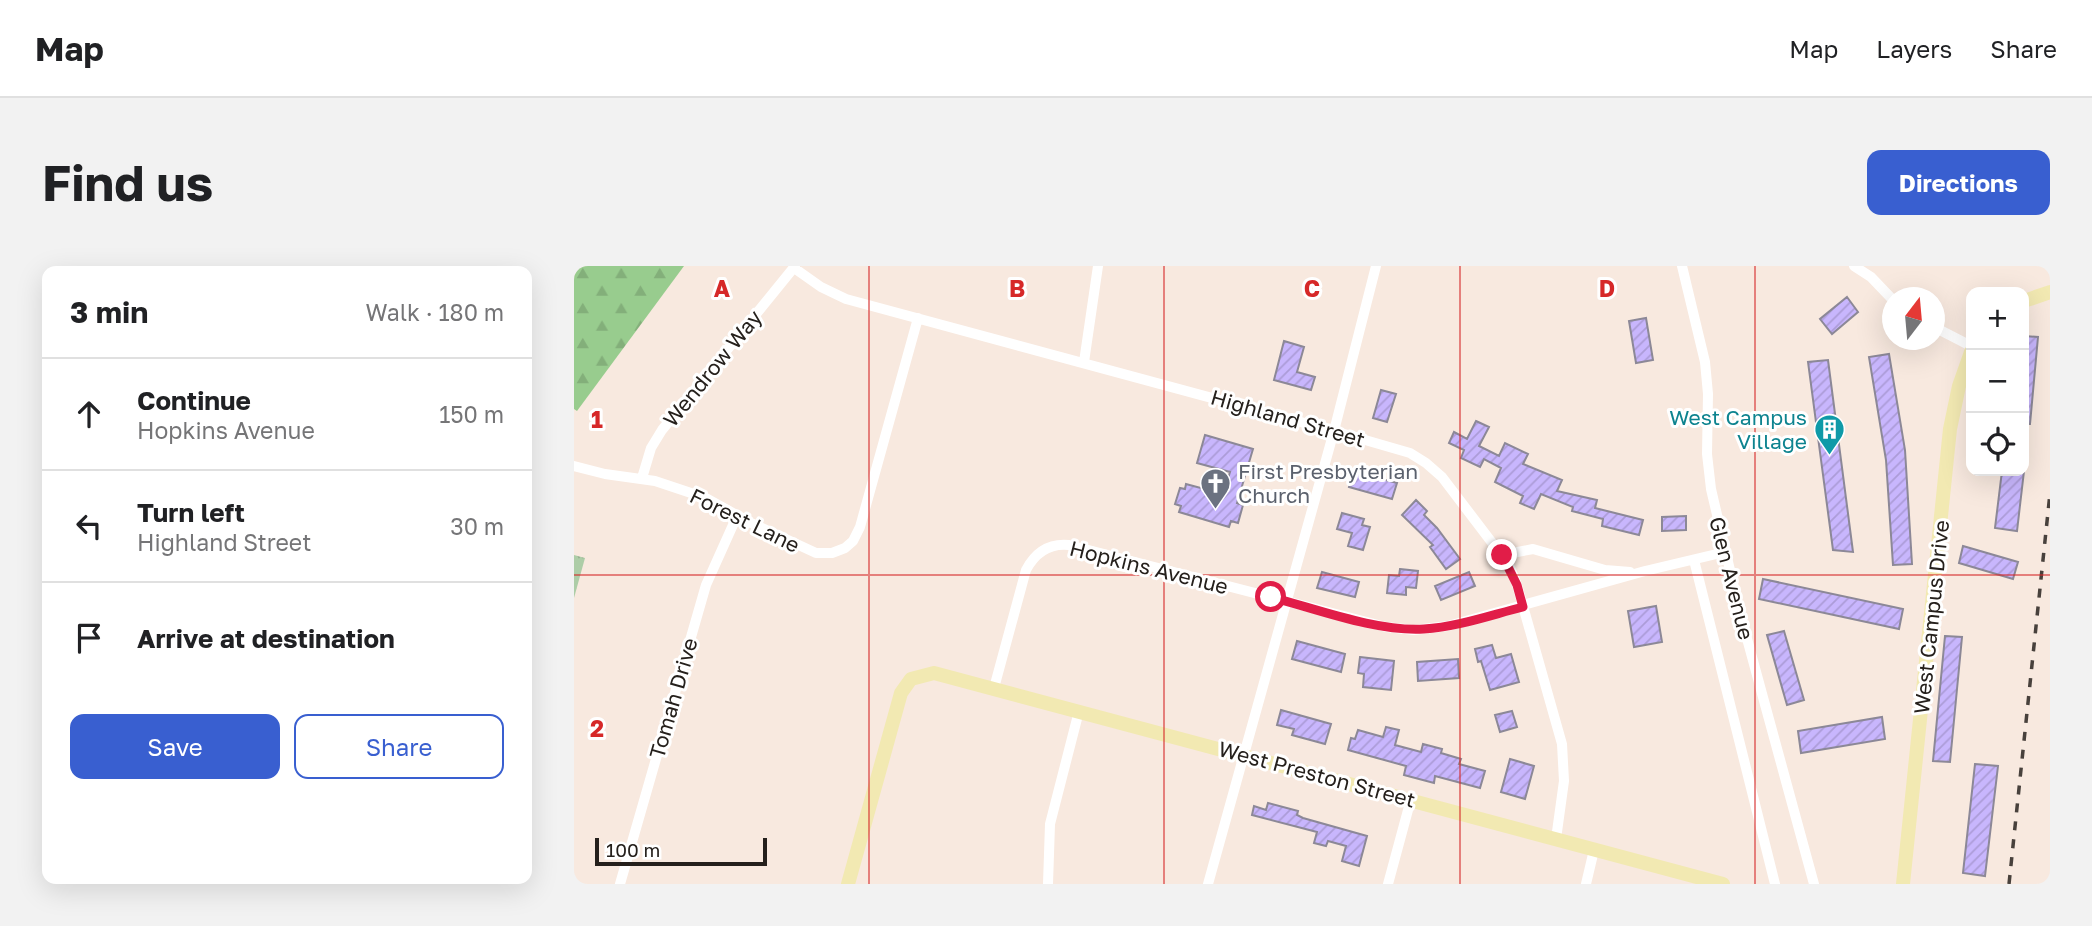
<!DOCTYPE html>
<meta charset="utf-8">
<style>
:root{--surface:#fff;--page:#f2f2f2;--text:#202124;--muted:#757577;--line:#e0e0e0;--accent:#395fd0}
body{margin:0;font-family:"Golos Text",sans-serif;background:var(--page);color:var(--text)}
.controls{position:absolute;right:21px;top:21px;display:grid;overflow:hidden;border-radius:14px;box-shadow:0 7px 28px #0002}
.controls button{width:63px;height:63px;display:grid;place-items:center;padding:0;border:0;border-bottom:2px solid var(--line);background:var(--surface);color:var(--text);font:35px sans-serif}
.compass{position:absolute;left:1308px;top:21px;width:63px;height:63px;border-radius:50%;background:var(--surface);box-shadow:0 7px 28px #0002;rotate:16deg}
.scale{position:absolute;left:21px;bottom:18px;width:172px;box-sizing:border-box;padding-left:7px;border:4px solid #25201c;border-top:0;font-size:19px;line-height:24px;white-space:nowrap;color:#25201c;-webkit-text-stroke:5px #fff;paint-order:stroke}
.stop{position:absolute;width:21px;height:21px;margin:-16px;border:5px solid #e11d48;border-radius:50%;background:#fff}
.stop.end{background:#e11d48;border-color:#fff;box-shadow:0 2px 7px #0008}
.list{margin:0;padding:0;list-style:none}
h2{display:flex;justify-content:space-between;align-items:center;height:91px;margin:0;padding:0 28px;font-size:30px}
h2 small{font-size:23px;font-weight:400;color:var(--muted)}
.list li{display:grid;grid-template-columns:46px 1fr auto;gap:21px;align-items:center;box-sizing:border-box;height:112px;padding:0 28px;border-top:2px solid var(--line)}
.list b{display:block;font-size:26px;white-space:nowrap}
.list p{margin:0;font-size:23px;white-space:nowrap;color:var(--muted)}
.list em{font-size:23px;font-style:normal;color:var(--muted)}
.actions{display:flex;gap:14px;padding:21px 28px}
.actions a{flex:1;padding:16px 0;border:2px solid var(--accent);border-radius:14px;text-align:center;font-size:24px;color:var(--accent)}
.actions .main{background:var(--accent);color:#fff}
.icon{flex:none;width:38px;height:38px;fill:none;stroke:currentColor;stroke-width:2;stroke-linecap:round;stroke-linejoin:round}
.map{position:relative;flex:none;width:1476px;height:618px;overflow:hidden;border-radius:14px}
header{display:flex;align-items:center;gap:42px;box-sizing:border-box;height:98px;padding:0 35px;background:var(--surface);border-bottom:2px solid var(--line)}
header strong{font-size:33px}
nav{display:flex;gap:38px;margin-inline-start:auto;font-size:24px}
.intro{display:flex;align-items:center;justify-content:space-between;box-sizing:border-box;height:168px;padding:0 42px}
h1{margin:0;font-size:49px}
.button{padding:18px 32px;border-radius:14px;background:var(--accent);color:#fff;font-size:24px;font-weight:700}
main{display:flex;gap:42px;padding:0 42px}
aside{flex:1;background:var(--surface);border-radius:14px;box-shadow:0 7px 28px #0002}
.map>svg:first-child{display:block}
.forest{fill:url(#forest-firs)}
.park{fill:url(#park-tufts)}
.building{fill:url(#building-hatch);stroke:#8c8897;stroke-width:2}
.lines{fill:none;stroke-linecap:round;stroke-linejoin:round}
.street{stroke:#fff;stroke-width:10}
.secondary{stroke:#f2e9b2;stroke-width:14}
.rail{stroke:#48413c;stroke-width:3.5;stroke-dasharray:9 9;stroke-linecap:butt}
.route{stroke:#e11d48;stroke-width:9}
.grid{fill:none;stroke:#d62828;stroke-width:2;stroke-opacity:0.55}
.labels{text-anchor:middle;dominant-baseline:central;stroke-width:6;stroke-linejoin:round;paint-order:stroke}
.street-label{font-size:21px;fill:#25201c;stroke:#fff}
.culture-label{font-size:21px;fill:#0d838f;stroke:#fff;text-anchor:end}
.worship-label{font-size:21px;fill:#5b616d;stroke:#fff;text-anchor:start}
.grid-label{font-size:23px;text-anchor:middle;font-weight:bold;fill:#d62828;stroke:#fff;stroke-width:6;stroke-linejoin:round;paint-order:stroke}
</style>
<header>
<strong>Map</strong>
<nav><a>Map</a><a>Layers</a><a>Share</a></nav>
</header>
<div class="intro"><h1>Find us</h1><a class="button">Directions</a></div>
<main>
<aside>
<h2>3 min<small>Walk · 180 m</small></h2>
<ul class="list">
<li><svg class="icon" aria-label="ahead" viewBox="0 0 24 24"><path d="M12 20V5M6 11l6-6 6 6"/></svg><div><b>Continue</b><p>Hopkins Avenue</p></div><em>150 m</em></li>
<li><svg class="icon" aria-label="left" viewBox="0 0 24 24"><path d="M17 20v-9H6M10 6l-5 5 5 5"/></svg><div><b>Turn left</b><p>Highland Street</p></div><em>30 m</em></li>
<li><svg class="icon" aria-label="arrive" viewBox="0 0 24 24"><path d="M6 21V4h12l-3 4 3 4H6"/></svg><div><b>Arrive at destination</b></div></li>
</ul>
<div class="actions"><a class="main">Save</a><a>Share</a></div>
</aside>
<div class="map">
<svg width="1476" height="618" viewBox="0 0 1476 618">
<defs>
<pattern id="forest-firs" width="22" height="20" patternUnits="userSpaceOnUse" patternTransform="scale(1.75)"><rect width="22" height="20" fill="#98cc8e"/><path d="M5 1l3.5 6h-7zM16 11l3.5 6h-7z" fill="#83af7a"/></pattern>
<pattern id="park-tufts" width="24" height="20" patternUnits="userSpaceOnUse" patternTransform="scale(1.75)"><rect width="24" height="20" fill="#adcda7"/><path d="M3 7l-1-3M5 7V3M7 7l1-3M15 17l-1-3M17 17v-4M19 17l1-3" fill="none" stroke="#95b08f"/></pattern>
<pattern id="building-hatch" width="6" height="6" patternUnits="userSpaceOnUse" patternTransform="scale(1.75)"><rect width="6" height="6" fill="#c8b6fd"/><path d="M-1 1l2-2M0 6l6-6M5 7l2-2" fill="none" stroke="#ac9cd8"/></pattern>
</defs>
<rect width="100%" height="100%" fill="#f8e9df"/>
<!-- forest -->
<path class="forest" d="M0 0H110L3 145 0 143Z"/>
<!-- park -->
<path class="park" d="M0 289 11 292 0 332Z"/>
<!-- building -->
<path class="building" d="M1273 31 1284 46 1258 68 1246 53Z
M1072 52 1079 94 1062 97 1055 55Z
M1450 70 1464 71 1456 158H1450Z
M710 75 730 81 723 106 741 111 737 124 700 114Z
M1315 88 1331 184 1338 298 1319 299 1312 194 1295 91Z
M1254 94 1279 286 1259 284 1234 96Z
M807 124 822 128 813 156 799 152Z
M902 155 915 161 905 180 925 190 931 177 954 188 949 198 988 214 983 225 1023 234 1021 242 1069 254 1065 269 1028 260 1029 253 998 245 999 241 967 228 960 243 946 237 949 230 921 216 927 202 910 193 906 201 887 192 890 184 875 177 880 166 893 173Z
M631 169 679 183 663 237 669 239 664 257 657 255 655 261 605 246 607 240 601 238 606 222 611 223 612 218 649 228 656 206 623 197Z
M779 205 823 217 818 233 775 221Z
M1428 205H1450L1443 265 1421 262Z
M842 234 853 245 850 249 863 262 886 293 872 303 856 281 859 279 828 249Z
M768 247 790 253 788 259 796 261 789 284 774 280 778 267 763 263Z
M1112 250V264L1088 265V251Z
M1389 280 1444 296 1439 313 1385 297Z
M826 303 844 305 842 322 832 321V329L813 327 815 309 825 310Z
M748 306 785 316 781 331 743 322Z
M895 306 901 320 867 334 861 320Z
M1189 313 1329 343 1325 363 1185 333Z
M1082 340 1088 376 1060 381 1054 345Z
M1210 365 1230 434 1213 439 1193 369Z
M1371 370 1388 371 1376 496 1359 495Z
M723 375 771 388 767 406 718 393Z
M918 379 922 392 937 388 945 416 916 424 907 395 904 396 901 383Z
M786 391 820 395 817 424 789 421 790 408 784 407Z
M884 393 885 412 844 415 843 396Z
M707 444 757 458 751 478 718 469 720 463 703 459Z
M938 445 943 461 926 466 921 449Z
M1308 451 1311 473 1227 487 1224 465Z
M812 461 825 464 821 479 847 486 849 478 868 483 867 487 887 493 885 498 911 505 906 522 861 510 860 517 830 509 832 500 774 484 777 472 781 473 784 464 809 471Z
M936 493 960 500 951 533 927 526Z
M1401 498 1424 500 1411 610 1389 607Z
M694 537 724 545 723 549 729 552 793 570 785 600 768 595 772 580 754 575 752 580 740 577 743 566 678 549 680 540 692 544Z"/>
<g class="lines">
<!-- street -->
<path class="street" d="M1108 0 1131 96 1134 128 1133 188 1137 223 1166 347 1240 618
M1280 0 1297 11 1318 33
M220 2 247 21 272 33 760 165 836 187 852 197 868 211 935 299 943 319 988 478 990 515 982 573
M1360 61 1397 80
M510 96 524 0
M0 200 31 208 81 215 132 232 175 256 242 287H258L271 282 279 275 286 261 344 52
M68 212 77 182 88 164 221 0
M928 289 959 283 1031 304 1056 306
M1120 294 1201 618
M420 422 452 304C461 287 475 277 495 279L812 361 840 364 874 360 1071 305 1151 286
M46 618 132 319 163 250
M474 618 476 558 505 445
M634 618 760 165 802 0
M814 618 837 533
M1012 618 1020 584"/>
<!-- secondary -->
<path class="secondary" d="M1450 35 1476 26
M274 618 327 427 337 413 360 407 1149 618
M1329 618 1376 163 1385 120 1397 86"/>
<!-- rail -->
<path class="rail" d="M1435 618 1476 227"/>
</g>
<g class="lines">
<!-- route -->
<path class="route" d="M697 331C743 343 803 366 850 363 883 361 917 349 949 341L943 319 928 289"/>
</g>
<!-- grid -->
<path class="grid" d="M295 0V618M590 0V618M886 0V618M1181 0V618M0 309H1476"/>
<!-- icons -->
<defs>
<symbol id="building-pin" viewBox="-11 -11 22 30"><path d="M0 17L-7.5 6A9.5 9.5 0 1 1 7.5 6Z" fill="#0f9aa8" stroke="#fff"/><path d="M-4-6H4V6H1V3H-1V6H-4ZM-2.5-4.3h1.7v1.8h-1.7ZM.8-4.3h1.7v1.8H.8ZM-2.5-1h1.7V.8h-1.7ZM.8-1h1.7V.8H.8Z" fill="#fff"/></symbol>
<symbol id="church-pin" viewBox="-11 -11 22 30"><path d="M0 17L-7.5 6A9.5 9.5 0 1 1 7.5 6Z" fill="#6b7280" stroke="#fff"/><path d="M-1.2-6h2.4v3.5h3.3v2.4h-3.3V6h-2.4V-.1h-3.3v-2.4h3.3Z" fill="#fff"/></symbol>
</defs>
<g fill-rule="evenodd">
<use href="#building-pin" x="1238" y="146" width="35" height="47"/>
<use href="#church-pin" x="624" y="200" width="35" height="47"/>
</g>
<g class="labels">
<!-- street labels -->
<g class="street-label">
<text transform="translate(138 102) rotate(-51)">Wendrow Way</text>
<text transform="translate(714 152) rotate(16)">Highland Street</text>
<text transform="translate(171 254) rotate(26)">Forest Lane</text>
<text transform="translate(575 301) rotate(14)">Hopkins Avenue</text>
<text transform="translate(1158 312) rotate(76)">Glen Avenue</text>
<text transform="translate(1357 351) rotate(-84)">West Campus Drive</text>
<text transform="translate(99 432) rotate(-74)">Tomah Drive</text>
<text transform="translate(743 508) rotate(15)">West Preston Street</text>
</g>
<!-- culture labels -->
<g class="culture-label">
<text x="1233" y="151">West Campus<tspan x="1233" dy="24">Village</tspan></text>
</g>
<!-- worship labels -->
<g class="worship-label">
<text x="664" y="205">First Presbyterian<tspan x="664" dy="24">Church</tspan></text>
</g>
</g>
<g class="grid-label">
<text x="148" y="31">A</text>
<text x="443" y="31">B</text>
<text x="738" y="31">C</text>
<text x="1033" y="31">D</text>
<text x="23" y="162">1</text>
<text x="23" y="471">2</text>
</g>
</svg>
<div class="controls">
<button>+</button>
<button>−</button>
<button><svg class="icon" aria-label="locate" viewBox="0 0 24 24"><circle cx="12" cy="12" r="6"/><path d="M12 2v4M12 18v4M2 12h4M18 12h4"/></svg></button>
</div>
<svg class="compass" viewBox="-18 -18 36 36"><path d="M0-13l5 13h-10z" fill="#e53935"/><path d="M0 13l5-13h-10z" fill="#757577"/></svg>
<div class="scale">100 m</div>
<div class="stop" style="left:697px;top:331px"></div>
<div class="stop end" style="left:928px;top:289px"></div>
</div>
</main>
